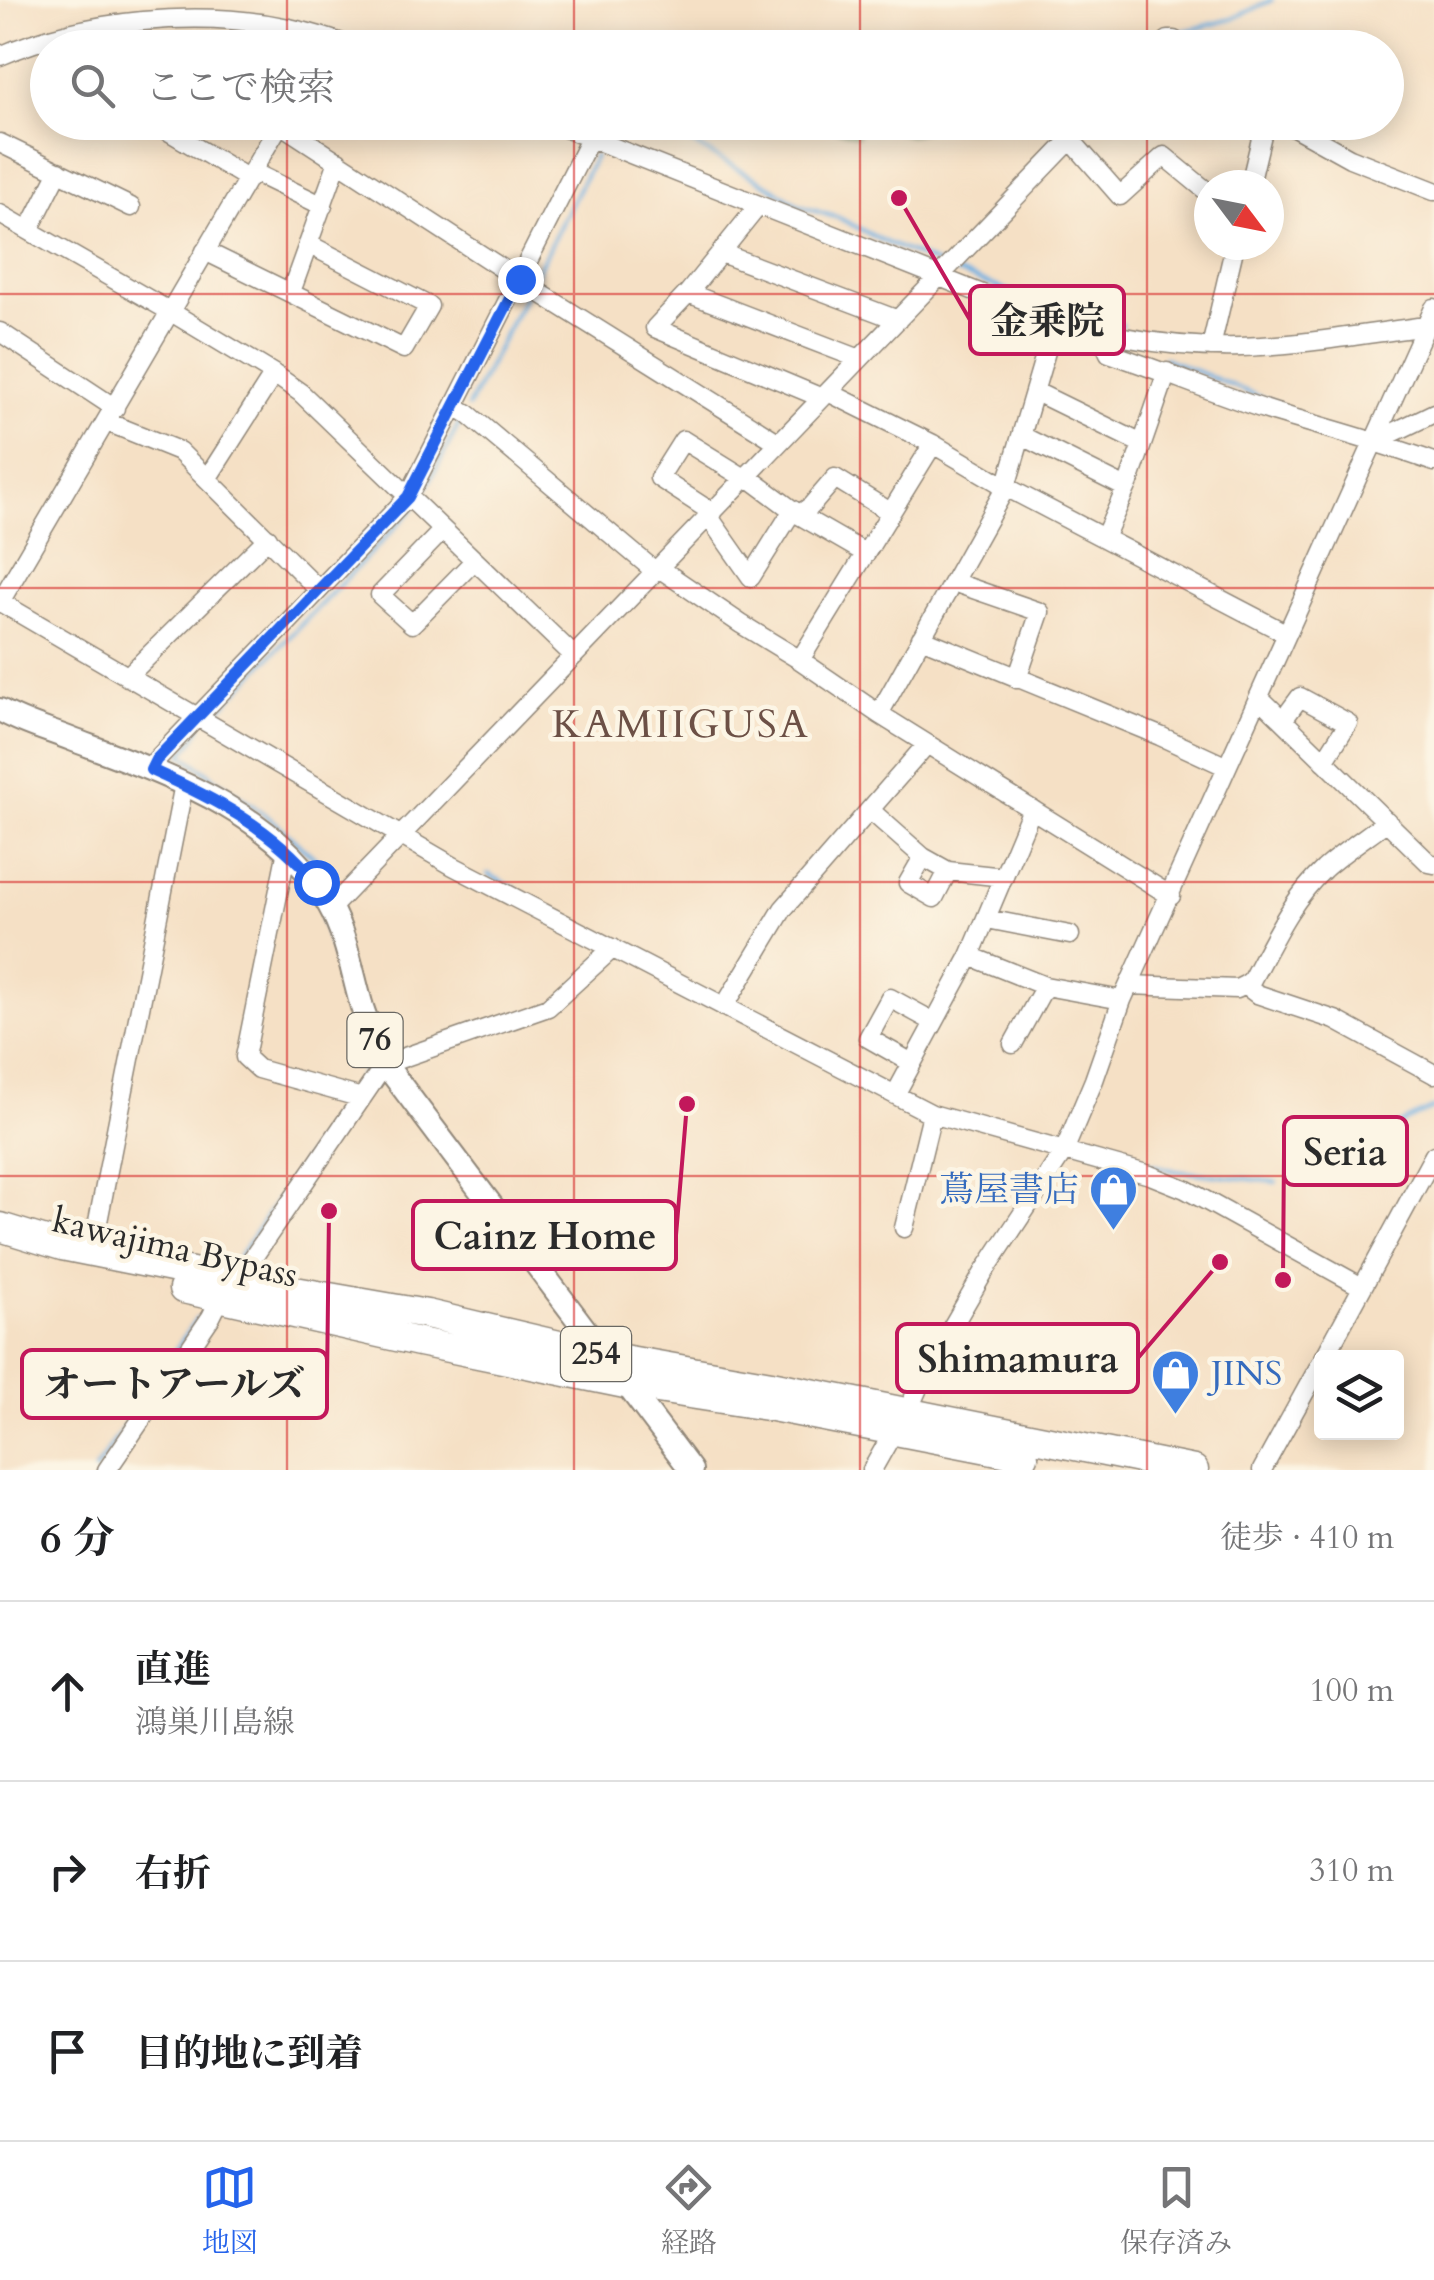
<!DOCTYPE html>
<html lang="ja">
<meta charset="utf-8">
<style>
:root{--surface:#fff;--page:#f2f2f2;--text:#202124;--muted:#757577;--line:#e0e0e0;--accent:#2563eb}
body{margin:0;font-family:Cardo,"Noto Serif JP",serif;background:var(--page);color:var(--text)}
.controls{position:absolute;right:30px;bottom:30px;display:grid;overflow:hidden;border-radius:10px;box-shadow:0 5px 25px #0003}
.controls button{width:90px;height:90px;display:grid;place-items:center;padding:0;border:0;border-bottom:2px solid var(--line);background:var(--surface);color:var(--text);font:50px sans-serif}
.compass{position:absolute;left:1194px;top:170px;width:90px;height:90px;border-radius:50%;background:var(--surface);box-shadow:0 5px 25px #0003;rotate:122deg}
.stop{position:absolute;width:30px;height:30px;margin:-22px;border:8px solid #2563eb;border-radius:50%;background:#fff}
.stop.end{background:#2563eb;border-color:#fff;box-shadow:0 2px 10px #0008}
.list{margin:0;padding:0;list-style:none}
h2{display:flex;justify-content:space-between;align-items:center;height:130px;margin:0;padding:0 40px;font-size:42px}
h2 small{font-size:32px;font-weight:400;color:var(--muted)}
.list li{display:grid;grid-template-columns:65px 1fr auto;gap:30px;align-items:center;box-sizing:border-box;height:180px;padding:0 40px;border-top:2px solid var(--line)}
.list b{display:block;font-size:38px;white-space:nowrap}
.list p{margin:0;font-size:32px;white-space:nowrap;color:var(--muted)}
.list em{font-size:32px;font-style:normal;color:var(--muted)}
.icon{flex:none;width:55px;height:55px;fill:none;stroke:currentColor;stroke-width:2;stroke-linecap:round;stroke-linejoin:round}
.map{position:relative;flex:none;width:1434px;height:1470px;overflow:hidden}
.search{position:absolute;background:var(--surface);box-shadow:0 5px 25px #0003;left:30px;right:30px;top:30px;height:110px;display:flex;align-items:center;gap:25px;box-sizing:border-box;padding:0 35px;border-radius:55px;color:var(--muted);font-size:38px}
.sheet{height:670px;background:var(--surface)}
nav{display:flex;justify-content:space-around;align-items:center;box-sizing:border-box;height:140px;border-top:2px solid var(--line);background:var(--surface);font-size:28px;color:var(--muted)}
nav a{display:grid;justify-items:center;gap:5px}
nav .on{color:var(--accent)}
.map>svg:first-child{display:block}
.green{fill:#8ccb81;stroke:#5c7b56;stroke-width:2.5}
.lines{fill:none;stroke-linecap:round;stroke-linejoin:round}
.stream{stroke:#6db0e2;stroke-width:4}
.minor-casing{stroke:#908678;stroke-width:21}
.major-casing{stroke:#908678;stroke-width:26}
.highway-casing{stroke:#908678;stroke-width:31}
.minor{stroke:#fff;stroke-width:18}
.major{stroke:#fff;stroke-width:22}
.highway{stroke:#fff;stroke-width:28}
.route{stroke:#2563eb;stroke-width:12}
.grid{fill:none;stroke:#d62828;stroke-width:2.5;stroke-opacity:0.55}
.labels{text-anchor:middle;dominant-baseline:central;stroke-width:9;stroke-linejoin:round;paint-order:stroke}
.shield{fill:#fcf5e5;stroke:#6a6863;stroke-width:2.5}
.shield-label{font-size:32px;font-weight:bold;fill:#2b2b2b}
.shop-label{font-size:35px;fill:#366cbe;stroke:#fcf5e5;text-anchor:end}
.street-label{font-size:35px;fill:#2b2b2b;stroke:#fcf5e5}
.quarter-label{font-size:40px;letter-spacing:2.5px;fill:#6c5046;stroke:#fcf5e5}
.leader{fill:none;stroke:#c2185b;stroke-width:4}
.callout-dot{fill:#c2185b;stroke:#fcf5e5;stroke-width:4}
.callout{fill:#fcf5e5;stroke:#c2185b;stroke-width:4}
.callout-label{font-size:38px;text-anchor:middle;font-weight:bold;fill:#2b2b2b}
</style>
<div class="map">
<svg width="1434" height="1470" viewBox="0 0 1434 1470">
<rect width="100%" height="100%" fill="#fcf5e5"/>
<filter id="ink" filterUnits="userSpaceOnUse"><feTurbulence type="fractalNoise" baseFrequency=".01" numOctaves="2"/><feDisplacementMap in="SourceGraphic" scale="20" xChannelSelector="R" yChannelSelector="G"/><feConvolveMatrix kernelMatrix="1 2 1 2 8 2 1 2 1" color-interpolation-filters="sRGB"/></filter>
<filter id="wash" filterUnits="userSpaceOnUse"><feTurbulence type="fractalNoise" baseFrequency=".0048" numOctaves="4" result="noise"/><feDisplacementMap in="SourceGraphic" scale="40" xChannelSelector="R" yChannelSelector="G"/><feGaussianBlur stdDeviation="2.25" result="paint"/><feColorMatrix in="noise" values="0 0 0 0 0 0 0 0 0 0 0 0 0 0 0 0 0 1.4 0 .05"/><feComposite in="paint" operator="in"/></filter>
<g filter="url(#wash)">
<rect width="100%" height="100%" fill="#f5e0c5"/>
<!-- green -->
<path class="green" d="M815 123H943L910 136 866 123 857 136Z"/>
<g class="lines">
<!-- stream -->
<path class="stream" d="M1178 33 1232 19 1272 0
M982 48C1041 38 1101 46 1159 37
M649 122 680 137 773 188 799 206 839 218 885 242 940 265
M602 128 607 122
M953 271 1048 305 1122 325
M532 282 595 156
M1164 358 1280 405
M468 407 527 291
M420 500 461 420
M212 717 414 508
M201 725 194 740 182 754 276 823 332 874 334 887
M488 874 519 891
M322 918 354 1022 363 1041
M353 1089 371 1059
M1075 1144 1176 1171 1276 1182
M1319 1177 1405 1121 1434 1108
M236 1261 345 1101
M95 1470 197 1318"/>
</g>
</g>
<g filter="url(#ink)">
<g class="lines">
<defs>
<path id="minor" d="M123 48 133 23
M1159 48 1168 40H1174L1185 48
M0 56C84 19 200 9 289 28 312 33 334 40 356 48
M153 122 249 179
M550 122 1020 309C1092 334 1164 349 1241 347 1305 345 1370 333 1434 325
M1285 122 1350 158 1434 191
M280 124 532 288 779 443
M1071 140 1120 196 1164 156 1209 193
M0 143 131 207
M253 172 323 206
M1250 185 1265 122
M759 205 688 293 655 328 822 398
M0 214 171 312 274 374 301 393 574 656
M29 230 59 171
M205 251 404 349 429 306 308 244
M721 253 898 320
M291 292 338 161
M688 293 860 359
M0 332 115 408
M1100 333 1109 353C1163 371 1216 394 1270 411 1325 428 1380 442 1434 462
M1211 347 1235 245
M828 392 933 444 1006 487 1287 634
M1036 392 1142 444
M455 406 468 414 656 572
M107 422 179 451 318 589
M1022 436 1126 488
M1376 441 1434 413
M748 477 799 515 865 553
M207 479 274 374
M713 513 659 478 683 440 746 479
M799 515 811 506 835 478 890 512
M709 517 751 577 793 510
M442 531 380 595 412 624 474 561
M1104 538 1129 482 1167 372
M659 568 741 624 800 660 879 714 1171 896
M953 582 1040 612 1017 679
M0 602 453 866 932 1114 1150 1175 1185 1189 1362 1287
M0 602 281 122
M921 638 1160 736 1227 767
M800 660 933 444
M127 677 268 538
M1259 697 1429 863 1434 864
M879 714 1006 487 1055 321
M1283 720 1300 697 1348 723 1324 761
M151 770 156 760 408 497 590 139
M870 810 923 857 948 871 1004 877
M287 850 245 1057 258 1069 362 1098
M923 857 908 883 934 898 948 871
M331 908 1088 122
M987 919 1070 935
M970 956 1045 986 1122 1000
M1129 985 1237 989 1245 985 1257 994 1335 1020 1434 1074
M1245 985 1251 981C1272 942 1291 900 1324 869 1343 852 1366 837 1387 821
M724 1007 783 909 927 744
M1013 1044 1045 986
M912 1063 868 1038 890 998 934 1022
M895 1095 970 956 1032 809
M904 1228 932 1114
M92 1252 184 784
M237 1281 385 1064 548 1007 613 948
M1324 1358 1434 1155
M907 1413 923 1377 984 1272 1064 1151 1094 1080 1122 1000 1434 308
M107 1470 211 1317 221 1297
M872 1470 894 1431
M1262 1470 1322 1361"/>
<path id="major" d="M0 710C22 723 48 730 71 739 166 775 277 811 329 905 347 937 352 973 362 1007 368 1026 377 1045 385 1064L691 1470"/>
<path id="highway" d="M0 1227 62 1246 237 1281 427 1314 606 1356 771 1385 1194 1470
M183 1289 419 1342 625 1384 767 1406 1024 1456"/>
</defs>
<!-- minor casing -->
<use href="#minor" class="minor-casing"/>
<!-- major casing -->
<use href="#major" class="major-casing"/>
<!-- highway casing -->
<use href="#highway" class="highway-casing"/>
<!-- minor -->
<use href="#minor" class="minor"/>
<!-- major -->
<use href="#major" class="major"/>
<!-- highway -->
<use href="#highway" class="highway"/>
</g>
</g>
<g class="lines" filter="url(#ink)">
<!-- route -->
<path class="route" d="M316 882C273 828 213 798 151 770L156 760 408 497 520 279"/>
</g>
<!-- grid -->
<path class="grid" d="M287 0V48M574 0V48M860 0V48M1147 0V48M287 122V1470M574 122V1470M860 122V1470M1147 122V1470M0 294H1434M0 588H1434M0 882H1434M0 1176H1434"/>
<!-- icons -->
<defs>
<symbol id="shop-pin" viewBox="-11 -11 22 30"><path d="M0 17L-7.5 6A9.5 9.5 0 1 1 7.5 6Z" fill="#3f7fe0" stroke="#fcf5e5"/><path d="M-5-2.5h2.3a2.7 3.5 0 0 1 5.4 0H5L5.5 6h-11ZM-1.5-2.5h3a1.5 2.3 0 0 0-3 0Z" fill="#fff"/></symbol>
</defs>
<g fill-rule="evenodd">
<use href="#shop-pin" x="1086" y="1162" width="55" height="75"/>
<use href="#shop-pin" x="1148" y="1346" width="55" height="75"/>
</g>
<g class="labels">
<!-- shield labels -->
<g class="shield">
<rect x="347.5" y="1013" width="55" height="54" rx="8"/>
<rect x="561" y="1327" width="70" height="54" rx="8"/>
</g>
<g class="shield-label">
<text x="375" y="1040">76</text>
<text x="596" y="1354">254</text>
</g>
<!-- shop labels -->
<g class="shop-label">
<text x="1079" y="1190">蔦屋書店</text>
<text x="1211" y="1374" text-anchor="start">JINS</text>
</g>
<!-- street labels -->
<g class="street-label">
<text transform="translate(175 1248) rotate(13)">kawajima Bypass</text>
</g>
<!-- quarter labels -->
<g class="quarter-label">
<text x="681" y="724">KAMIIGUSA</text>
</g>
</g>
<!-- callouts -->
<path class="leader" d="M899 198L970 320M1283 1280L1284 1151M687 1104L676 1235M1220 1262L1138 1358M329 1211L327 1384"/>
<g class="callout-dot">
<circle cx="899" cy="198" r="10"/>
<circle cx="1283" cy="1280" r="10"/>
<circle cx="687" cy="1104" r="10"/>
<circle cx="1220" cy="1262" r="10"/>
<circle cx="329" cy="1211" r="10"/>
</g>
<g class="callout">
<rect x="970" y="286" width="154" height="68" rx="10"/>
<rect x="1284" y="1117" width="123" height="68" rx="10"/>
<rect x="413" y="1201" width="263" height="68" rx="10"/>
<rect x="897" y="1324" width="241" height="68" rx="10"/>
<rect x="22" y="1350" width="305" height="68" rx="10"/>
</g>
<g class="callout-label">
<text x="1047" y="334">金乗院</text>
<text x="1345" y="1165">Seria</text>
<text x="545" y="1249">Cainz Home</text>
<text x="1018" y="1372">Shimamura</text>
<text x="174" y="1397">オートアールズ</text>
</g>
</svg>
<div class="controls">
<button><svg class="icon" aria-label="layers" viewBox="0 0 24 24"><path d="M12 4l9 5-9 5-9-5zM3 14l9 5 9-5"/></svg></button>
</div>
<svg class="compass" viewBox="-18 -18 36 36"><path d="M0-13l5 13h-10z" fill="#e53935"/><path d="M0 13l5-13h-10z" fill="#757577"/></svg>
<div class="stop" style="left:316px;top:882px"></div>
<div class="stop end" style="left:520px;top:279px"></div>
<div class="search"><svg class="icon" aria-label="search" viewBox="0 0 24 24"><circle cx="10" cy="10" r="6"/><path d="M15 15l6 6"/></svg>ここで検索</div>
</div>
<section class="sheet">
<h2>6 分<small>徒歩 · 410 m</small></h2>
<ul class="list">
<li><svg class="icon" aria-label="ahead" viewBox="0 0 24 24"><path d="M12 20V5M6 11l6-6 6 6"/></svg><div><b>直進</b><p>鴻巣川島線</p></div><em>100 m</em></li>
<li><svg class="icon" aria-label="right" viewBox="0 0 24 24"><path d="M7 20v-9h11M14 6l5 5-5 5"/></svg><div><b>右折</b></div><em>310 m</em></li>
<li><svg class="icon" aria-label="arrive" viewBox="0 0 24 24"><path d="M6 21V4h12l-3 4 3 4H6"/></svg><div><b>目的地に到着</b></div></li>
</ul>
</section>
<nav>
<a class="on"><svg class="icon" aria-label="map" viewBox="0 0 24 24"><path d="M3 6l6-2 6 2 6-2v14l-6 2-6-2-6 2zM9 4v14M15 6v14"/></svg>地図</a>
<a><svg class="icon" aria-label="directions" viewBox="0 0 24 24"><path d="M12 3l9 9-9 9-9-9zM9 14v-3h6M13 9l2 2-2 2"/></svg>経路</a>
<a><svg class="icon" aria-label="saved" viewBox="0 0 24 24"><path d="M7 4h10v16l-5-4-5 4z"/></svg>保存済み</a>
</nav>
